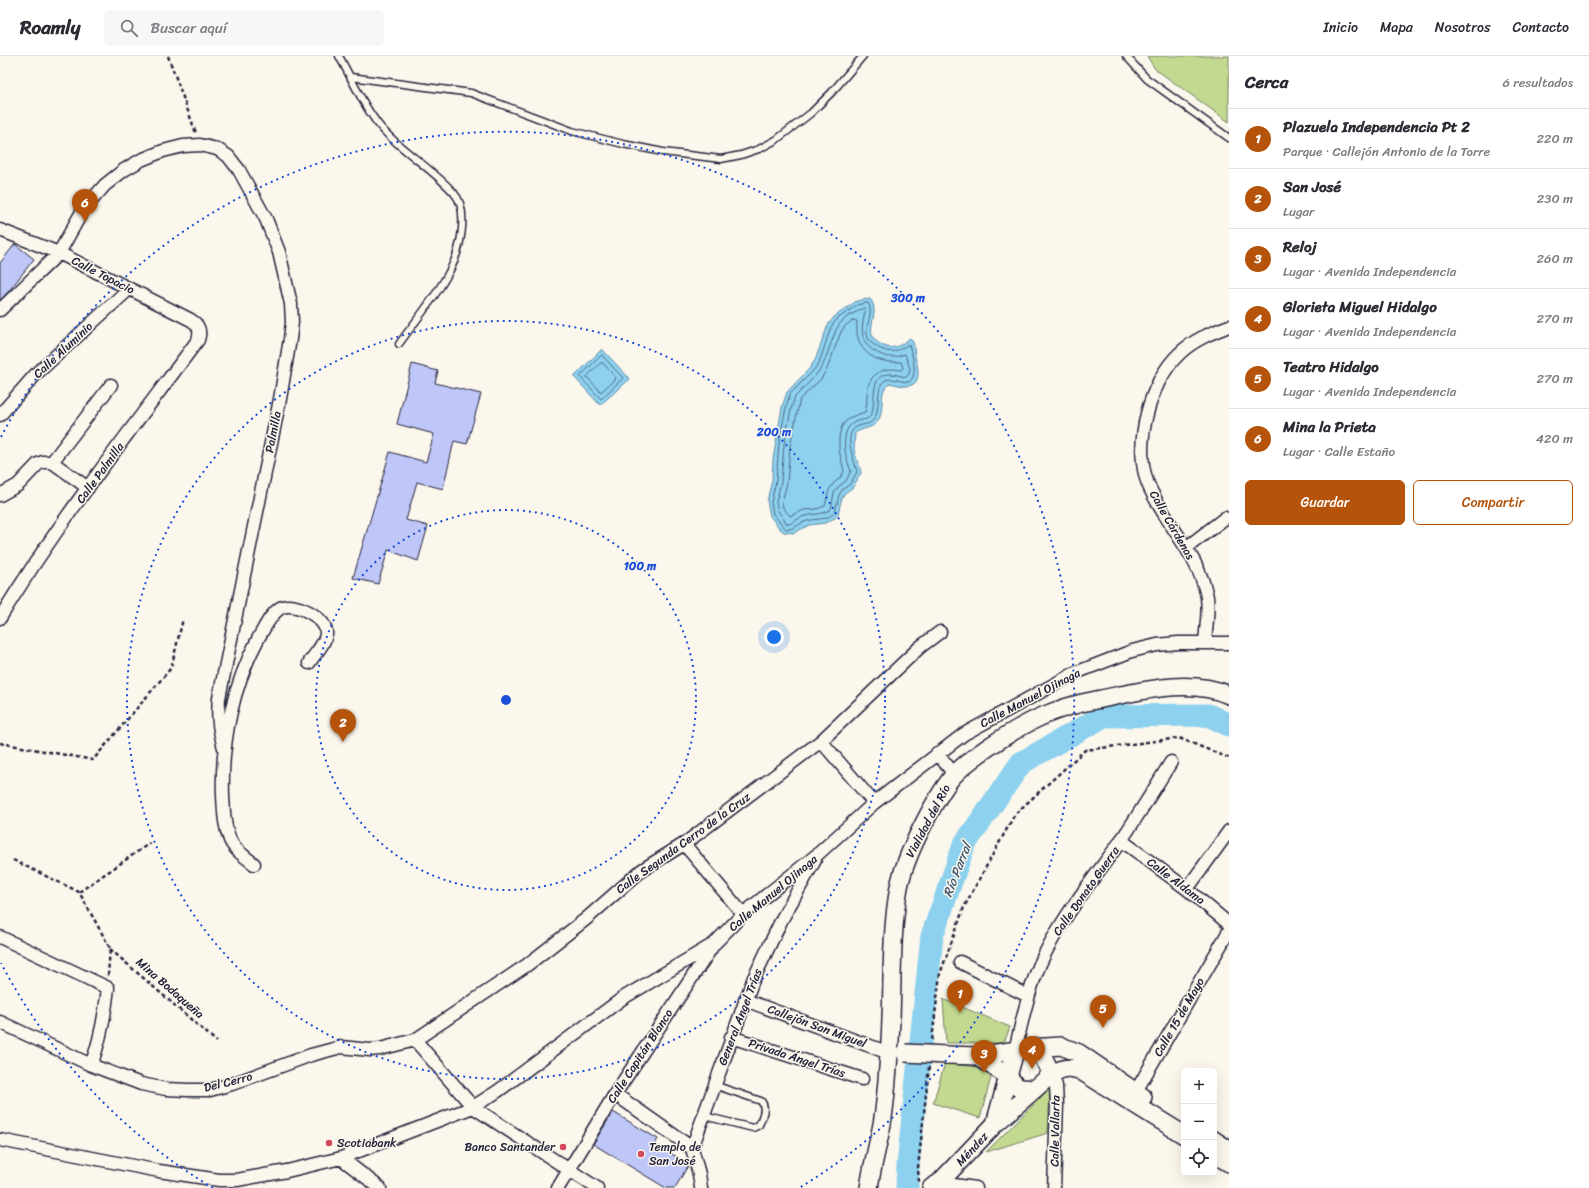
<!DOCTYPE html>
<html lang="es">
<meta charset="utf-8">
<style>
:root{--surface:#fff;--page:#f7f7f7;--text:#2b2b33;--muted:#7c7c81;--line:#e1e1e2;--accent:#b45309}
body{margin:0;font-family:Sriracha,sans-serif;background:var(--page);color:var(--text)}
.controls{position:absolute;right:12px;bottom:12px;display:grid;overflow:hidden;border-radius:6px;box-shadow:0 4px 16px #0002}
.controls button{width:36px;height:36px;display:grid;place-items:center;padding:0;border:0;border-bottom:1px solid var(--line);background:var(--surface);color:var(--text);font:20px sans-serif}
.you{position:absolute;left:774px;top:581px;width:14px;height:14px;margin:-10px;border:3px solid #fff;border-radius:50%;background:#1a73e8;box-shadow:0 0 0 6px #1a73e833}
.badge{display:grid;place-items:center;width:26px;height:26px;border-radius:50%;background:var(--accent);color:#fff;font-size:13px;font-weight:700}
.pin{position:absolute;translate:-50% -33px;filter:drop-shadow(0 1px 2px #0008)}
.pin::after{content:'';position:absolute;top:21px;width:14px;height:12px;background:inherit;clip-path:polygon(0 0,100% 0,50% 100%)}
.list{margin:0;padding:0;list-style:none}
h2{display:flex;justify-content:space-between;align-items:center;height:52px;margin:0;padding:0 16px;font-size:17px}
h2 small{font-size:13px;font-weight:400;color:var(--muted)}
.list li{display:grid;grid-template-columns:26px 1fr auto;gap:12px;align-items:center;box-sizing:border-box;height:60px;padding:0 16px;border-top:1px solid var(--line)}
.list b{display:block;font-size:15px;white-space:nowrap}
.list p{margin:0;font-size:13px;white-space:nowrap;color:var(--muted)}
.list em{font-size:13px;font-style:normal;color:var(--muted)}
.actions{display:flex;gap:8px;padding:12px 16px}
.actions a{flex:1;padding:9px 0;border:1px solid var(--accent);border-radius:6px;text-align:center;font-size:14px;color:var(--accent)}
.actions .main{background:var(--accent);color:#fff}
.icon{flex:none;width:22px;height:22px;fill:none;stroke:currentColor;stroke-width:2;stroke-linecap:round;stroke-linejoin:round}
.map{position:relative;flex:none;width:1229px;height:1132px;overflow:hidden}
header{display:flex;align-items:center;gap:24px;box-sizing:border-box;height:56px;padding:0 20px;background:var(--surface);border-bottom:1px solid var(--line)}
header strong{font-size:19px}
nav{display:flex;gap:22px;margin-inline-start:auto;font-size:14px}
.search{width:280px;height:36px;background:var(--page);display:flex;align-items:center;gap:10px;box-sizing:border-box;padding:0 14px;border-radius:6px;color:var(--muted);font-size:15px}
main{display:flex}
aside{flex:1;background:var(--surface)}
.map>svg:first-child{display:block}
.green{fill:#c2d98f;stroke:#727e65}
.water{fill:#8dd1ef;stroke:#628ba7}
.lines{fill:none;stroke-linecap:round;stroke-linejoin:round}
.shore{stroke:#4d6883;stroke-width:1}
.river{stroke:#8dd1ef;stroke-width:23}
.building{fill:#bfc7f9;stroke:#22223b}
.lane-casing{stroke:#22223b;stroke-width:9}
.street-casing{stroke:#22223b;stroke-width:15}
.secondary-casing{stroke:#22223b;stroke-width:20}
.path{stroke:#22223b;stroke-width:2.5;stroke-dasharray:4 3;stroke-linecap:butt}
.lane{stroke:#fbf7ec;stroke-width:6}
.street{stroke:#fbf7ec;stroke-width:12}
.secondary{stroke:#fbf7ec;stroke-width:17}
.secondary-bridge-casing{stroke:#22223b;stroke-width:20;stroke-linecap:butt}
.secondary-bridge{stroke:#fbf7ec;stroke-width:17}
.ring{fill:none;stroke:#1d4ed8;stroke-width:2;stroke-dasharray:2 4}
.poi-dot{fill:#d1495b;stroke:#fbf7ec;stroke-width:1.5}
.labels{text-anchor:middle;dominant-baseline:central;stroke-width:3;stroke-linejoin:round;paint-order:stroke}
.street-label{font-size:12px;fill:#22223b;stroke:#fbf7ec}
.poi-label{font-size:12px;fill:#22223b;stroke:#fbf7ec;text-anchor:start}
.water-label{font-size:13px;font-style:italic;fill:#425771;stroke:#fbf7ec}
.centre{fill:#1d4ed8;stroke:#fbf7ec;stroke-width:2}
.ring-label{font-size:12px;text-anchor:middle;font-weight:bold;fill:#1d4ed8;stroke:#fbf7ec;stroke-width:3;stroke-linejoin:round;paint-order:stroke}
</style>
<header>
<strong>Roamly</strong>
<div class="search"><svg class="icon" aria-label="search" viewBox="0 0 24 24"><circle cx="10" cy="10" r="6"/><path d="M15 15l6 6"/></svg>Buscar aquí</div>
<nav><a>Inicio</a><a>Mapa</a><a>Nosotros</a><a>Contacto</a></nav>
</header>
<main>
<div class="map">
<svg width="1229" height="1132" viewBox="0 0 1229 1132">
<rect width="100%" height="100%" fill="#fbf7ec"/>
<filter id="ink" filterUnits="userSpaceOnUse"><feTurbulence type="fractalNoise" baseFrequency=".025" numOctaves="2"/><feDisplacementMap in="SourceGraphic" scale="8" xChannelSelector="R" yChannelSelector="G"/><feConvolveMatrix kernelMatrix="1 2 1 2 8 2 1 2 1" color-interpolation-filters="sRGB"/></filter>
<g filter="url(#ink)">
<!-- green -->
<path class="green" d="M1147 0H1229V66L1155 13Z
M943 943 1010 971 1004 987H946Z
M945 1007 985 1012 992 1018 980 1062 933 1047Z
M1050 1032 1048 1077 986 1096Z"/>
<!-- water -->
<path class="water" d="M870 243C883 258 859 277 882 289 893 295 901 289 910 282 915 287 914 293 915 300 918 310 923 330 906 330 900 330 895 328 890 327 877 335 886 353 878 365 872 373 862 372 855 377L854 393 858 408 860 412 861 417 853 431 845 437 842 441 838 458 835 462 825 467 809 469 794 477 784 476 780 473 770 460 767 445 772 424 773 403 782 351 787 336 809 313 815 304 828 269 834 261 855 246 860 244Z
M602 293 630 323 600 349 574 321Z"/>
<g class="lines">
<!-- shore -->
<path class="shore" d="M868 247C878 261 852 279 881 293 891 298 899 295 907 289H909C912 299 919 319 909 326 902 326 897 323 890 323 873 324 882 352 874 363 870 369 864 368 858 370 841 378 855 404 857 416L850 428 842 434 839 439 835 456C827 465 817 462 807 465 799 467 794 474 786 473L773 458 771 446 776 425 779 388 786 351 790 338 812 316 819 307 831 271 837 263 857 249Z
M864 252 865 255C864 263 861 272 863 280 865 292 881 301 893 301 897 301 901 299 905 298L910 313 909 318 906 321C901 320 895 318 890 318 868 318 877 347 871 359 868 364 862 364 857 365 838 372 845 401 851 415L846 425 838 431 834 437 831 453C822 460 812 457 802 461 797 463 792 468 787 468L778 455 776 446 781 426 784 389 791 353 795 341 816 319 823 309 836 274 840 267 847 261Z
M854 264 857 265C854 295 874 308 901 306L903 312 901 314C887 311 872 315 868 331 866 339 868 347 865 356L851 361 844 367 841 372 839 381V394L844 415 841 421 834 427 829 434 825 450 817 453 804 454 790 460 783 452 782 446 787 427 790 390 800 343 821 323 827 313 841 276 845 270Z
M602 299 623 322 601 343 580 321Z
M601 307H603L616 322 601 336 587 321Z"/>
<!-- river -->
<path class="river" d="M907 1132 908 1109 932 880 964 789 1021 707 1104 660 1208 659 1229 669"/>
</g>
<!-- building -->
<path class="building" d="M15 188 34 203 8 236 0 244V207Z
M412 308 438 315 435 327 481 338 467 388 454 385 443 433 417 426 406 464 428 470 418 505 388 494 378 528 353 522 390 396 426 406 434 378 397 368Z
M613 1056 658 1083 655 1088 689 1108 675 1132H666L593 1088Z"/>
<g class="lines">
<defs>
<path id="lane" d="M339 0C352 23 366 56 384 75 406 98 434 114 454 137 470 155 460 196 449 216 436 241 416 264 399 288
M1126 0 1147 23 1229 82
M351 21 471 37 572 75 623 88 663 96 721 103 741 99 759 93 776 84 811 57 832 36 863 0
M704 1060 753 1072 759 1069C762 1061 767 1052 761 1045L714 1029"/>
<path id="street" d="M0 174 59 197 191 264C199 269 201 275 198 284 130 375 59 465 0 562
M0 254 59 197 83 154 105 129 124 114 141 104 163 95 183 90 200 89 217 93 228 100 239 114 266 163 279 196 291 248 292 266 290 283 280 343 219 642C217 661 219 673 224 692
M0 359 36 318 129 233
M52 406 111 329
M0 439 18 429 38 408 43 406H52L88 432
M1186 492 1225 462
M1205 586C1206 572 1209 556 1207 541 1199 498 1164 467 1148 428 1133 390 1149 326 1179 298 1193 284 1211 277 1229 270
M821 685 874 747
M937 697 955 719
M1121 784 1187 833 1229 868
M684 788 743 858
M254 808C246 801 234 794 230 784 224 770 224 755 223 740 221 685 233 629 259 581 265 571 270 559 280 552 294 544 328 562 326 578 325 588 314 599 309 607
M1187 833 1229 775
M0 881 108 932C105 959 101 983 91 1009
M960 906 1028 940
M745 944 889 997
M0 966 91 1009 141 1028 166 1033 188 1034H210L232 1028 311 999 341 991 370 994 380 993 415 984 527 909 586 863 642 814 684 788 821 685 920 591 940 576
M731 981 862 1023
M415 984 473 1051 597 1132
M1015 995C1022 965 1028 936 1040 908 1060 863 1092 825 1120 786 1138 760 1154 733 1171 706
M1052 1018 1056 1030 1057 1049 1054 1132
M615 1038 692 1092
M1132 1042 1229 875
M0 1084 159 1115 219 1124H237L287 1115 341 1102 473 1051 498 1035 623 942 714 888 743 858 818 798 874 747 964 678 1075 617 1132 595 1157 589 1178 587H1229
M341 1102 380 1132
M558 1132 615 1038 712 891
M701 1132 699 1118 692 1092 753 924 782 863 815 804
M939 1132V1127L976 1132"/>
<path id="secondary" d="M1031 992 1043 1001 1052 1018
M947 999 977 1000 1031 992 1061 990 1079 997 1143 1041
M977 1000 1008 1020 1016 1030 1021 1032 1035 1033
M995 1068 1015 995
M1214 1084 1229 1094
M1214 1098 1229 1107
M869 1132C872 1110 878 1089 882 1068 886 1045 887 1022 889 999 894 943 889 886 899 831 903 811 912 791 921 773 930 755 940 736 953 720 964 708 977 699 990 690 1026 666 1053 652 1096 644 1138 636 1188 621 1229 639
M931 1132 939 1127 995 1068 1052 1018C1062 1012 1070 1010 1081 1015L1184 1079"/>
</defs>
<!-- lane casing -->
<use href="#lane" class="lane-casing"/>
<!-- street casing -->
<use href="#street" class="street-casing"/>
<!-- secondary casing -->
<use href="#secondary" class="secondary-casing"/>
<!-- path -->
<path class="path" d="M168 0 196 77
M0 687 93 704 171 612 183 563
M13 804 79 836 110 892 108 920
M79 836 150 787
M110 893 217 986
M932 984 940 918 964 851 1015 758 1085 694 1179 682 1229 702
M919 1126 918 1112 929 1011"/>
<!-- lane -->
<use href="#lane" class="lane"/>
<!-- street -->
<use href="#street" class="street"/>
<!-- secondary -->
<use href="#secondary" class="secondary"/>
<defs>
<path id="secondary-bridge" d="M905 997 947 999"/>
</defs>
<!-- secondary-bridge casing -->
<use href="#secondary-bridge" class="secondary-bridge-casing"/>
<!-- secondary-bridge -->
<use href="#secondary-bridge" class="secondary-bridge"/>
</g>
</g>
<!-- distance rings -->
<g class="ring">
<circle cx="506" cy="644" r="190"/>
<circle cx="506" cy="644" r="379"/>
<path d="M213 1132A569 569 0 0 1 1 907M1 381A569 569 0 1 1 799 1132"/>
</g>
<!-- markers -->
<g class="poi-dot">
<circle cx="329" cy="1087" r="4"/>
<circle cx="563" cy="1091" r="4"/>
<circle cx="641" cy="1098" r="4"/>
</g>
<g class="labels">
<!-- street labels -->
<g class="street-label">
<text transform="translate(103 219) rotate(27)">Calle Topacio</text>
<text transform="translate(63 294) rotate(-43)">Calle Aluminio</text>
<text transform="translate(273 376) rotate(-79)">Palmilla</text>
<text transform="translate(100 417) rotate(-54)">Calle Palmilla</text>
<text transform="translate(1172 469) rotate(60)">Calle Cárdenas</text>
<text transform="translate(1030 642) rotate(-28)">Calle Manuel Ojinaga</text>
<text transform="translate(928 765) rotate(-62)">Vialidad del Río</text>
<text transform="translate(683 787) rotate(-36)">Calle Segunda Cerro de la Cruz</text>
<text transform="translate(1176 825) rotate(37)">Calle Aldama</text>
<text transform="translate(1086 835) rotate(-55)">Calle Donato Guerra</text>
<text transform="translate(773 837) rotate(-40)">Calle Manuel Ojinaga</text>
<text transform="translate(170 932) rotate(41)">Mina Bodaqueña</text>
<text transform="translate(740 961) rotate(-69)">General Angel Trías</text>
<text transform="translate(1179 961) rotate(-60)">Calle 15 de Mayo</text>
<text transform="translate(817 970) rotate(20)">Callejón San Miguel</text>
<text transform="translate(640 1000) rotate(-57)">Calle Capitán Blanco</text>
<text transform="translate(797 1002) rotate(18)">Privada Ángel Trías</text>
<text transform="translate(228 1026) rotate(-14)">Del Cerro</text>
<text transform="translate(1055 1075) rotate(-89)">Calle Vallarta</text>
<text transform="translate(972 1093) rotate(-47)">Méndez</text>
</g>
<!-- poi labels -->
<g class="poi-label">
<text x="337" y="1087">Scotiabank</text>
<text x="555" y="1091" text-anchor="end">Banco Santander</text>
<text x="649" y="1091">Templo de<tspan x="649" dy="14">San José</tspan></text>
</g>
<!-- water labels -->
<g class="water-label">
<text transform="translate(957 814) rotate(-69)">Río Parral</text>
</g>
</g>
<circle cx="506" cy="644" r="6" class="centre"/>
<g class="ring-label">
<text x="908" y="246">300 m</text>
<text x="774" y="380">200 m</text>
<text x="640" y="514">100 m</text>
</g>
</svg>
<div class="controls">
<button>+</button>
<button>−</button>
<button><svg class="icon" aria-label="locate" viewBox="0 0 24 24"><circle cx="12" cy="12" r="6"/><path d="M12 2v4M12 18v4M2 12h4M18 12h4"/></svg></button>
</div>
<div class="you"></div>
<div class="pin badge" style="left:960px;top:957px">1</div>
<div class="pin badge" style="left:343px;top:686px">2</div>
<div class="pin badge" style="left:984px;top:1017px">3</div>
<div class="pin badge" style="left:1032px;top:1013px">4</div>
<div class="pin badge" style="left:1103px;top:972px">5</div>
<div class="pin badge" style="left:85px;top:166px">6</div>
</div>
<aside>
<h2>Cerca<small>6 resultados</small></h2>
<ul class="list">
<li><span class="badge">1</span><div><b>Plazuela Independencia Pt 2</b><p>Parque · Callejón Antonio de la Torre</p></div><em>220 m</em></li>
<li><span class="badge">2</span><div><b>San José</b><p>Lugar</p></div><em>230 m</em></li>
<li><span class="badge">3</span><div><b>Reloj</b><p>Lugar · Avenida Independencia</p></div><em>260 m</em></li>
<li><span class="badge">4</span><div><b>Glorieta Miguel Hidalgo</b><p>Lugar · Avenida Independencia</p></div><em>270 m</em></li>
<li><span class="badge">5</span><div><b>Teatro Hidalgo</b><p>Lugar · Avenida Independencia</p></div><em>270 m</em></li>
<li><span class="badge">6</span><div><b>Mina la Prieta</b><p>Lugar · Calle Estaño</p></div><em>420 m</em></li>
</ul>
<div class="actions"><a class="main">Guardar</a><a>Compartir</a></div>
</aside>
</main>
